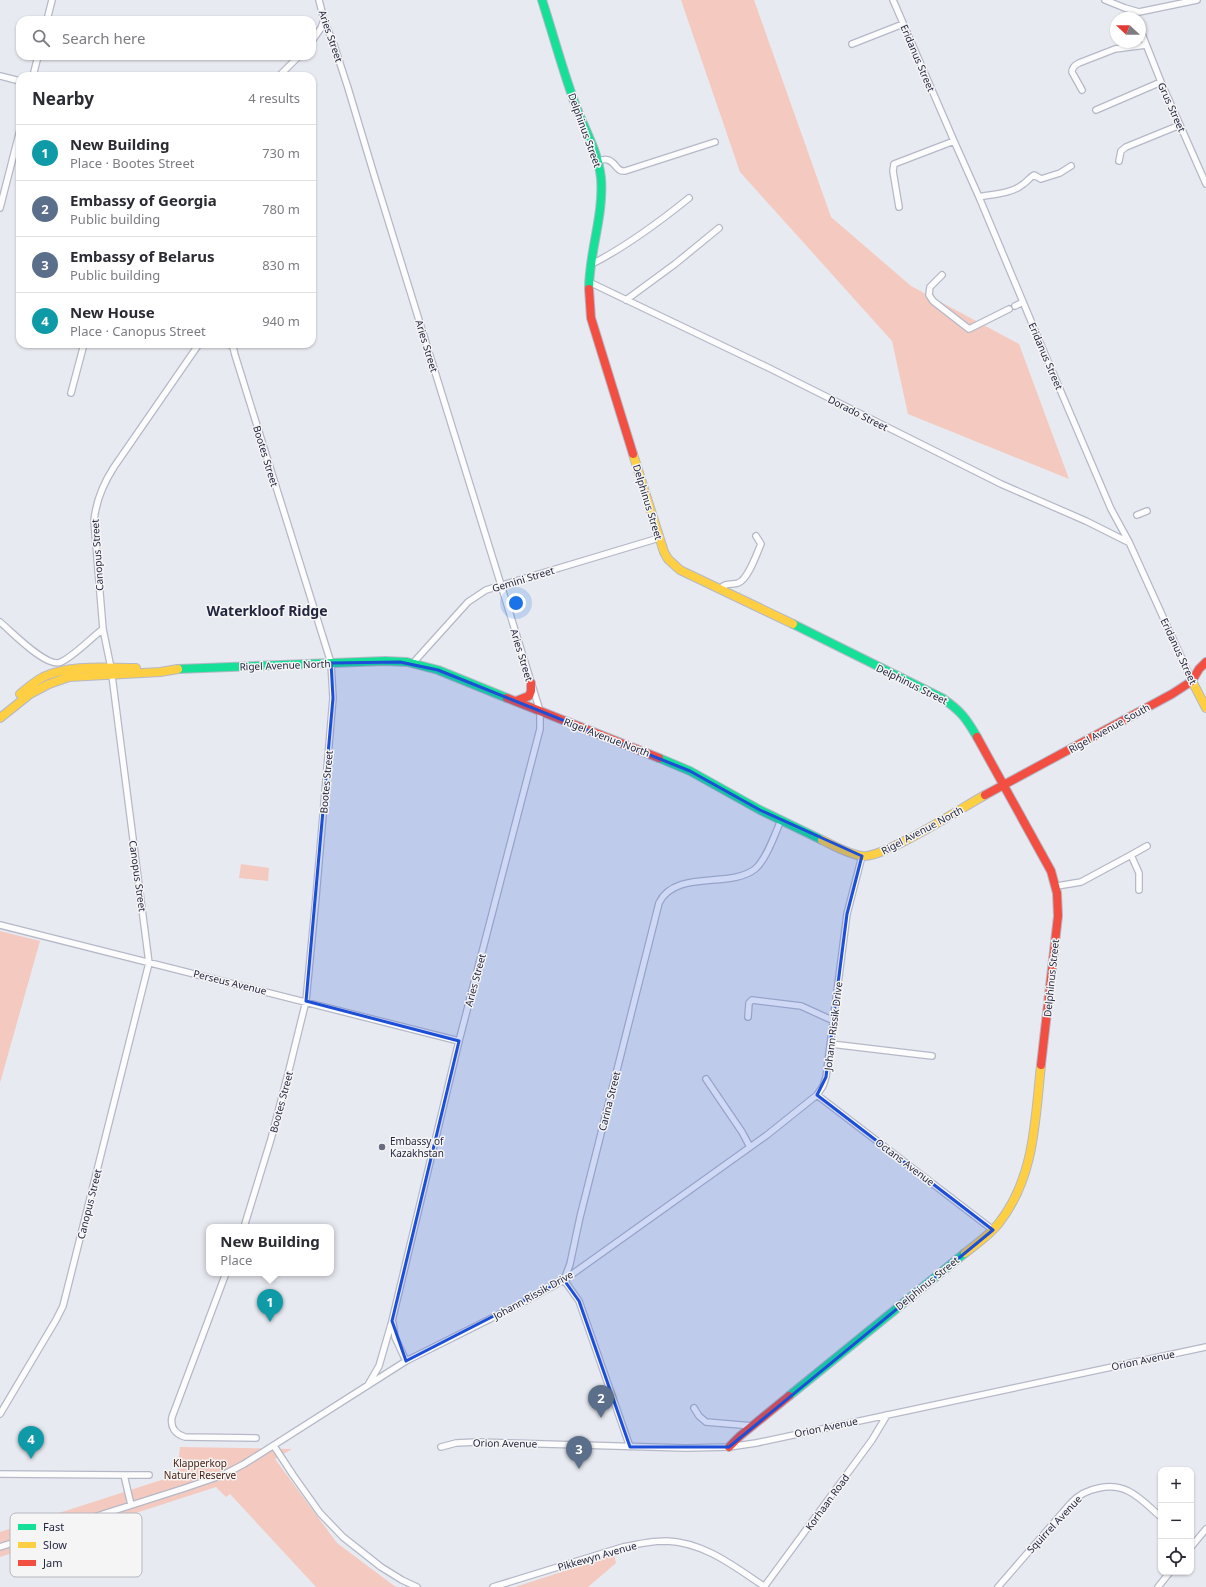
<!DOCTYPE html>
<meta charset="utf-8">
<style>
:root{--surface:#fff;--page:#f2f2f3;--text:#2b2b33;--muted:#7c7c81;--line:#e1e1e2;--accent:#696b7e}
body{margin:0;font-family:"Noto Sans",sans-serif;background:var(--page);color:var(--text)}
.controls{position:absolute;right:12px;bottom:12px;display:grid;overflow:hidden;border-radius:8px;box-shadow:0 1px 3px #0004}
.controls button{width:36px;height:36px;display:grid;place-items:center;padding:0;border:0;border-bottom:1px solid var(--line);background:var(--surface);color:var(--text);font:20px sans-serif}
.compass{position:absolute;left:1110px;top:12px;width:36px;height:36px;border-radius:50%;background:var(--surface);box-shadow:0 1px 3px #0004;rotate:292deg}
.you{position:absolute;left:516px;top:603px;width:14px;height:14px;margin:-10px;border:3px solid #fff;border-radius:50%;background:#1a73e8;box-shadow:0 0 0 6px #1a73e833}
.badge{display:grid;place-items:center;width:26px;height:26px;border-radius:50%;background:var(--accent);color:#fff;font-size:13px;font-weight:700}
.pin{position:absolute;translate:-50% -33px;filter:drop-shadow(0 1px 2px #0008)}
.pin::after{content:'';position:absolute;top:21px;width:14px;height:12px;background:inherit;clip-path:polygon(0 0,100% 0,50% 100%)}
.popup{position:absolute;left:206px;top:1224px;width:128px;height:52px;box-sizing:border-box;display:grid;place-content:center;border-radius:8px;background:var(--surface);filter:drop-shadow(0 1px 3px #0005);font-size:13px;white-space:nowrap;color:var(--muted)}
.popup b{font-size:15px;color:var(--text)}
.popup::after{content:'';position:absolute;left:50%;top:100%;margin-left:-8px;border:8px solid transparent;border-top-color:var(--surface)}
.list{margin:0;padding:0;list-style:none}
h2{display:flex;justify-content:space-between;align-items:center;height:52px;margin:0;padding:0 16px;font-size:17px}
h2 small{font-size:13px;font-weight:400;color:var(--muted)}
.list li{display:grid;grid-template-columns:26px 1fr auto;gap:12px;align-items:center;box-sizing:border-box;height:56px;padding:0 16px;border-top:1px solid var(--line)}
.list b{display:block;font-size:15px;white-space:nowrap}
.list p{margin:0;font-size:13px;white-space:nowrap;color:var(--muted)}
.list em{font-size:13px;font-style:normal;color:var(--muted)}
.icon{flex:none;width:22px;height:22px;fill:none;stroke:currentColor;stroke-width:2;stroke-linecap:round;stroke-linejoin:round}
.map{position:relative;flex:none;width:1206px;height:1587px;overflow:hidden}
.search{position:absolute;background:var(--surface);box-shadow:0 1px 3px #0004;left:16px;top:16px;width:300px;height:44px;display:flex;align-items:center;gap:10px;box-sizing:border-box;padding:0 14px;border-radius:12px;color:var(--muted);font-size:15px}
.panel{position:absolute;background:var(--surface);box-shadow:0 1px 3px #0004;left:16px;top:72px;width:300px;height:276px;border-radius:12px}
.map>svg:first-child{display:block}
.green{fill:#f4c9bf}
.lines{fill:none;stroke-linecap:round;stroke-linejoin:round}
.street-casing{stroke:#b5b8c7;stroke-width:8}
.fast-casing{stroke:#b5b8c7;stroke-width:10}
.slow-casing{stroke:#b5b8c7;stroke-width:10}
.jam-casing{stroke:#b5b8c7;stroke-width:10}
.street{stroke:#fcfcfd;stroke-width:5.5}
.fast{stroke:#16e098;stroke-width:8}
.slow{stroke:#ffcf43;stroke-width:8}
.jam{stroke:#f24e42;stroke-width:8}
.marked{fill:#1d4ed8;fill-opacity:0.2;stroke:#1d4ed8;stroke-width:3;stroke-linejoin:round}
.poi-dot{fill:#696b7e;stroke:#f5f5f5;stroke-width:1.5}
.labels{text-anchor:middle;dominant-baseline:central;stroke-width:3;stroke-linejoin:round;paint-order:stroke}
.street-label{font-size:10px;fill:#242640;stroke:#f5f5f5}
.poi-label{font-size:10px;fill:#242640;stroke:#f5f5f5;text-anchor:start}
.park-label{font-size:10px;fill:#441c0e;stroke:#f5f5f5}
.district-label{font-size:14px;font-weight:bold;fill:#242640;stroke:#f5f5f5}
.key{fill:#f5f5f5;stroke:#b6b7bf;stroke-width:1}
.key-label{font-size:11px;fill:#242640}
</style>
<div class="map">
<svg width="1206" height="1587" viewBox="0 0 1206 1587">
<rect width="100%" height="100%" fill="#e8eaf1"/>
<!-- green -->
<path class="green" d="M681 0H754L831 217 911 286 1019 344 1069 479 908 414 892 341 740 172Z
M241 864 269 868 268 881 239 878Z
M0 931 40 941 0 1083Z
M180 1447 292 1449 275 1459 337 1543 393 1585 397 1587H316L230 1494 226 1497 216 1487 0 1557V1532L177 1475Z
M614 1555 616 1563 588 1587H515Z"/>
<g class="lines">
<defs>
<path id="street" d="M319 0 324 20 334 45 348 88 375 178 540 711V729L459 1041 392 1321 379 1366 368 1385
M893 0 954 141 979 197 1044 352 1111 509 1129 542 1192 681
M1105 0 1125 8 1139 12 1197 0
M47 20 52 0
M1140 29 1161 82 1206 184
M312 41 321 28 324 20
M852 44 903 24
M0 76 20 81
M33 76 38 56
M279 76 299 56
M1082 90 1072 72C1072 67 1075 65 1079 63L1115 49 1146 45
M1096 110 1161 82
M598 161C601 160 605 159 608 160 616 162 616 172 625 171L715 142
M1119 161 1121 151 1126 147 1180 125
M979 197C993 194 1010 194 1022 185 1027 182 1029 178 1034 175L1041 179 1060 173 1071 166
M899 207 893 171 894 164 954 141
M0 208 20 130
M590 265C626 247 658 223 689 198
M942 275 930 287 929 295 933 301 969 329 1009 309
M589 282 769 368 1001 484 1086 521 1128 542
M626 300 675 264 719 228
M1015 306 1023 302
M229 344 233 347 235 355 331 663 333 698 316 897 306 1001 289 1070 271 1139 244 1227
M71 393 84 344
M1137 515 1147 511
M720 589C725 582 732 585 738 583 748 580 757 553 761 544L756 536
M0 622C11 631 47 669 61 662 74 656 91 638 103 629
M413 663 468 602 486 590 659 538
M1131 855 1147 846
M1057 886 1081 882 1131 855 1139 873V890
M0 925 459 1041
M748 1017 749 1003 752 1000 801 1006 834 1021
M831 1044 932 1056
M706 1079 742 1132 750 1147
M817 1095 993 1230
M226 1273 172 1417C170 1427 175 1434 185 1437L256 1438
M393 1323 395 1337 406 1361
M694 1408 699 1416 706 1422 753 1426
M0 1414 56 1320 63 1306 149 963 111 668 103 629 94 521C96 500 103 484 114 467L199 344
M274 1446 293 1475 320 1513 343 1537 381 1567 402 1580 417 1587
M441 1447 456 1443 477 1442 686 1448 729 1447 756 1443 1206 1347
M630 1447 579 1301 564 1280 570 1264 580 1217 659 903C675 869 730 889 755 869 766 860 775 834 781 820
M0 1474 124 1475 131 1505
M124 1475H149
M0 1547 185 1488 223 1475 244 1464 406 1361 522 1303 564 1280 767 1135 817 1095 823 1086 826 1077 847 914 862 856
M1191 1547 1206 1529
M493 1587 623 1547C637 1544 651 1541 666 1541 704 1542 735 1567 765 1587
M764 1587 872 1440 887 1415
M998 1587 1070 1504C1078 1495 1087 1490 1099 1488 1128 1482 1141 1500 1161 1517
M1158 1587 1170 1572"/>
<path id="fast" d="M542 0C553 34 562 68 574 101 583 127 598 150 601 178 604 216 589 252 589 289
M793 624 942 698C961 711 966 718 977 737
M178 669 385 661 407 662 438 670 507 698
M659 758 690 771 760 810 822 840
M789 1396 965 1253"/>
<path id="slow" d="M633 454 664 552 668 559 680 570 793 624
M1192 681 1206 708
M20 694C27 688 34 682 43 677 70 664 106 668 136 668
M0 718 30 694 49 684 69 677 160 672 178 669
M822 840C835 846 848 854 862 856 883 859 963 807 985 795
M965 1253C976 1244 990 1235 999 1223 1035 1177 1035 1120 1041 1065"/>
<path id="jam" d="M589 289 591 318 633 454
M507 698 659 758
M516 701 529 696 531 691V683
M977 737 1051 871 1057 893 1058 916 1041 1065
M985 795 1172 694 1192 681 1199 669 1206 662
M729 1447 740 1436 789 1396"/>
</defs>
<!-- street casing -->
<use href="#street" class="street-casing"/>
<!-- fast casing -->
<use href="#fast" class="fast-casing"/>
<!-- slow casing -->
<use href="#slow" class="slow-casing"/>
<!-- jam casing -->
<use href="#jam" class="jam-casing"/>
<!-- street -->
<use href="#street" class="street"/>
<!-- fast -->
<use href="#fast" class="fast"/>
<!-- slow -->
<use href="#slow" class="slow"/>
<!-- jam -->
<use href="#jam" class="jam"/>
</g>
<!-- marked area -->
<path class="marked" d="M400 662 438 670 690 771 760 810 862 856 847 914 826 1077 817 1095 993 1230 729 1447H630L579 1301 564 1280 406 1361 392 1321 459 1041 306 1001 333 698 331 663Z"/>
<!-- markers -->
<circle class="poi-dot" cx="382" cy="1147" r="4"/>
<g class="labels">
<!-- street labels -->
<g class="street-label">
<text transform="translate(331 36) rotate(71)">Aries Street</text>
<text transform="translate(918 58) rotate(67)">Eridanus Street</text>
<text transform="translate(1172 107) rotate(66)">Grus Street</text>
<text transform="translate(585 130) rotate(70)">Delphinus Street</text>
<text transform="translate(427 346) rotate(73)">Aries Street</text>
<text transform="translate(1046 356) rotate(67)">Eridanus Street</text>
<text transform="translate(858 413) rotate(27)">Dorado Street</text>
<text transform="translate(266 456) rotate(73)">Bootes Street</text>
<text transform="translate(648 502) rotate(73)">Delphinus Street</text>
<text transform="translate(97 555) rotate(-94)">Canopus Street</text>
<text transform="translate(523 579) rotate(-17)">Gemini Street</text>
<text transform="translate(1179 651) rotate(65)">Eridanus Street</text>
<text transform="translate(522 655) rotate(73)">Aries Street</text>
<text transform="translate(285 665) rotate(-2)">Rigel Avenue North</text>
<text transform="translate(912 684) rotate(26)">Delphinus Street</text>
<text transform="translate(1109 728) rotate(-29)">Rigel Avenue South</text>
<text transform="translate(607 737) rotate(21)">Rigel Avenue North</text>
<text transform="translate(326 782) rotate(-85)">Bootes Street</text>
<text transform="translate(922 830) rotate(-28)">Rigel Avenue North</text>
<text transform="translate(138 876) rotate(82)">Canopus Street</text>
<text transform="translate(1051 978) rotate(-84)">Delphinus Street</text>
<text transform="translate(475 980) rotate(-75)">Aries Street</text>
<text transform="translate(230 982) rotate(14)">Perseus Avenue</text>
<text transform="translate(833 1026) rotate(-83)">Johann Rissik Drive</text>
<text transform="translate(609 1101) rotate(-76)">Carina Street</text>
<text transform="translate(281 1102) rotate(-75)">Bootes Street</text>
<text transform="translate(905 1162) rotate(37)">Octans Avenue</text>
<text transform="translate(89 1204) rotate(-76)">Canopus Street</text>
<text transform="translate(927 1283) rotate(-39)">Delphinus Street</text>
<text transform="translate(533 1295) rotate(-29)">Johann Rissik Drive</text>
<text transform="translate(1143 1360) rotate(-12)">Orion Avenue</text>
<text transform="translate(826 1427) rotate(-12)">Orion Avenue</text>
<text transform="translate(505 1443) rotate(1)">Orion Avenue</text>
<text transform="translate(827 1502) rotate(-54)">Korhaan Road</text>
<text transform="translate(1054 1524) rotate(-47)">Squirrel Avenue</text>
<text transform="translate(597 1556) rotate(-16)">Pikkewyn Avenue</text>
</g>
<!-- poi labels -->
<g class="poi-label">
<text x="390" y="1141">Embassy of<tspan x="390" dy="12">Kazakhstan</tspan></text>
</g>
<!-- park labels -->
<g class="park-label">
<text x="200" y="1463">Klapperkop<tspan x="200" dy="12">Nature Reserve</tspan></text>
</g>
<!-- district labels -->
<g class="district-label">
<text x="267" y="610">Waterkloof Ridge</text>
</g>
</g>
<!-- legend -->
<rect x="10" y="1513" width="132" height="64" rx="6" class="key"/>
<rect x="18" y="1524" width="18" height="6" fill="#16e098"/>
<rect x="18" y="1542" width="18" height="6" fill="#ffcf43"/>
<rect x="18" y="1560" width="18" height="6" fill="#f24e42"/>
<g class="key-label">
<text x="43" y="1531">Fast</text>
<text x="43" y="1549">Slow</text>
<text x="43" y="1567">Jam</text>
</g>
</svg>
<div class="controls">
<button>+</button>
<button>−</button>
<button><svg class="icon" aria-label="locate" viewBox="0 0 24 24"><circle cx="12" cy="12" r="6"/><path d="M12 2v4M12 18v4M2 12h4M18 12h4"/></svg></button>
</div>
<svg class="compass" viewBox="-18 -18 36 36"><path d="M0-13l5 13h-10z" fill="#e53935"/><path d="M0 13l5-13h-10z" fill="#7c7c81"/></svg>
<div class="you"></div>
<div class="pin badge" style="left:270px;top:1322px;background:#0f9aa8">1</div>
<div class="popup"><b>New Building</b>Place</div>
<div class="pin badge" style="left:601px;top:1418px;background:#5c6f8a">2</div>
<div class="pin badge" style="left:579px;top:1469px;background:#5c6f8a">3</div>
<div class="pin badge" style="left:31px;top:1459px;background:#0f9aa8">4</div>
<div class="search"><svg class="icon" aria-label="search" viewBox="0 0 24 24"><circle cx="10" cy="10" r="6"/><path d="M15 15l6 6"/></svg>Search here</div>
<section class="panel">
<h2>Nearby<small>4 results</small></h2>
<ul class="list">
<li><span class="badge" style="background:#0f9aa8">1</span><div><b>New Building</b><p>Place · Bootes Street</p></div><em>730 m</em></li>
<li><span class="badge" style="background:#5c6f8a">2</span><div><b>Embassy of Georgia</b><p>Public building</p></div><em>780 m</em></li>
<li><span class="badge" style="background:#5c6f8a">3</span><div><b>Embassy of Belarus</b><p>Public building</p></div><em>830 m</em></li>
<li><span class="badge" style="background:#0f9aa8">4</span><div><b>New House</b><p>Place · Canopus Street</p></div><em>940 m</em></li>
</ul>
</section>
</div>
